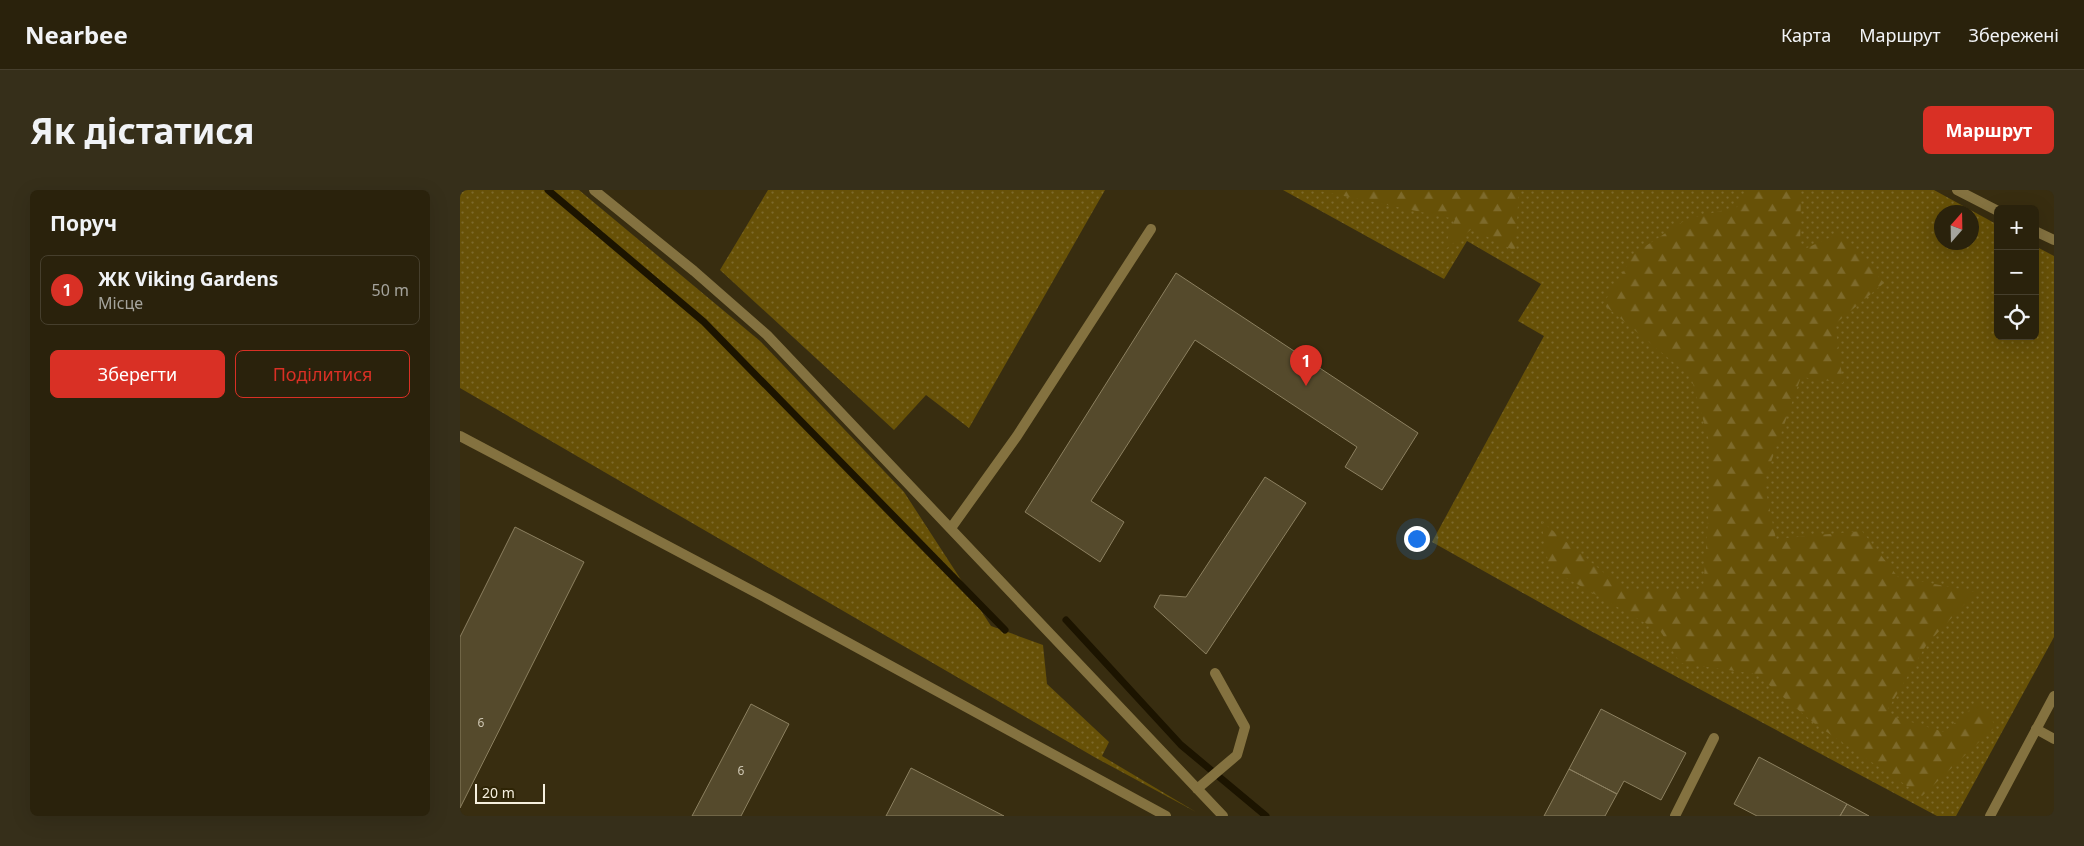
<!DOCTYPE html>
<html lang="uk">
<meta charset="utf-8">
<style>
:root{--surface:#2a220c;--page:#362f1a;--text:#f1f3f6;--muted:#a5a49d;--line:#463f2d;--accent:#d93025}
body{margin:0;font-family:"Noto Sans",sans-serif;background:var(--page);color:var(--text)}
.controls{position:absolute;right:15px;top:15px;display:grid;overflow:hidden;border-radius:8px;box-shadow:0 5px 20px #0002}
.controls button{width:45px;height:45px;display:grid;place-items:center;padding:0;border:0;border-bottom:1px solid var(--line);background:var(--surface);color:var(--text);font:25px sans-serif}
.compass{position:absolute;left:1474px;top:15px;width:45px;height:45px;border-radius:50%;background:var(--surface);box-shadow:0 5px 20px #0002;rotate:20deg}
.scale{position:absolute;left:15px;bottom:12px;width:70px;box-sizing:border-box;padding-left:5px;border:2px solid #f6f0df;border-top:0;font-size:14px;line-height:18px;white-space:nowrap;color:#f6f0df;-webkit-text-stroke:4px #2e2405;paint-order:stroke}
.you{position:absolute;left:956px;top:348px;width:18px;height:18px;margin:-12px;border:4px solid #fff;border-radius:50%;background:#1a73e8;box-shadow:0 0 0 8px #1a73e833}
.badge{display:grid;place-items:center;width:32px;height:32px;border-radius:50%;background:var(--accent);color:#fff;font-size:16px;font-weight:700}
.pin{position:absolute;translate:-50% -41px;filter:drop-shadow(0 1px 2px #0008)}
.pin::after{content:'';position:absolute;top:26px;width:18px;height:15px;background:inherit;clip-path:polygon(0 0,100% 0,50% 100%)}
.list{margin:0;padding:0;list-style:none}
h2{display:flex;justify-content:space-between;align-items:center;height:65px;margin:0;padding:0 20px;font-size:21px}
h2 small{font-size:16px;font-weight:400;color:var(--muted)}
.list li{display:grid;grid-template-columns:32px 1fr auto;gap:15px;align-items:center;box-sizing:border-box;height:70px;margin:0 10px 10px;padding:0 10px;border:1px solid var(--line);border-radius:8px}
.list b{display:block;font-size:19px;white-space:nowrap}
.list p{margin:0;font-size:16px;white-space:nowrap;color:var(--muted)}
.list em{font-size:16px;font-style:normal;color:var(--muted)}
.actions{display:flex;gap:10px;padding:15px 20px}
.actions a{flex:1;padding:11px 0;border:1px solid var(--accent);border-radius:8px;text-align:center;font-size:18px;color:var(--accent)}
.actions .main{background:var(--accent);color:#fff}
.icon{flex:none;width:28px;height:28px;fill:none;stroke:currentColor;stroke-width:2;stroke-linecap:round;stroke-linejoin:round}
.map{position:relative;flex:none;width:1594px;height:626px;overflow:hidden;border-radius:8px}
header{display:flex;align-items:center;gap:30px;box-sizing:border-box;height:70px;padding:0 25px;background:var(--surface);border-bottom:1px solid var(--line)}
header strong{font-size:24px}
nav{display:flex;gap:28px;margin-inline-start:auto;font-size:18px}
.intro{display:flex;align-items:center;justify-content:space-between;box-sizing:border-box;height:120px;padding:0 30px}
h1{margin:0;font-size:35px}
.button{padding:12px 22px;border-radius:8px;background:var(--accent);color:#fff;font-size:18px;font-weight:700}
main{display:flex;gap:30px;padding:0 30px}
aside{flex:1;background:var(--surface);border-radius:8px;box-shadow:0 5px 20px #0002}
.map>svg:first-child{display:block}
.grass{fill:url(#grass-dots);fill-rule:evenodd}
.forest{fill:url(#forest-firs)}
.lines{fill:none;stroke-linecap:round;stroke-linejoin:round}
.stream{stroke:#1c1400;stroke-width:7}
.building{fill:#554a2c;stroke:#8c8060}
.lane{stroke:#847240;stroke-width:10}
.street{stroke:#847240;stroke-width:10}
.labels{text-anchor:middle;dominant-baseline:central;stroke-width:5;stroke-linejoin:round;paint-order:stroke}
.number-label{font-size:12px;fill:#cec6b2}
</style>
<header>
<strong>Nearbee</strong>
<nav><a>Карта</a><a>Маршрут</a><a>Збережені</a></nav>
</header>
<div class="intro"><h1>Як дістатися</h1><a class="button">Маршрут</a></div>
<main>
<aside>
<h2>Поруч<small></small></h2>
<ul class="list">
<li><span class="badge">1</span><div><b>ЖК Viking Gardens</b><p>Місце</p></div><em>50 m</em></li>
</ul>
<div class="actions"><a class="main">Зберегти</a><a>Поділитися</a></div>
</aside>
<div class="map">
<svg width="1594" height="626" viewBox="0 0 1594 626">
<defs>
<pattern id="grass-dots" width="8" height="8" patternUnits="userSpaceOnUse" patternTransform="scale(1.25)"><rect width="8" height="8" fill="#675107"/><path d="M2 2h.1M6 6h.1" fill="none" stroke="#7d6a2b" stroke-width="1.8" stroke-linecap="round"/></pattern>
<pattern id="forest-firs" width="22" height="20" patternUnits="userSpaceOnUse" patternTransform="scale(1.25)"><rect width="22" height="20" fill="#675107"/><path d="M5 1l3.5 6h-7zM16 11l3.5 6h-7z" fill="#7d6a2b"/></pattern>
</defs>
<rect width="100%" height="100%" fill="#382d10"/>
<!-- grass -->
<path class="grass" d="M0 0H119L300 151 444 302 531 436 583 455 587 494 649 552 642 566 736 622 636 568 0 198Z
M308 0H645L509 238 466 205 434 240 260 80Z
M823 0H1474L1538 35V146H1575V56L1594 66V447L1496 626H1477L1129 440 972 352 1084 146 1058 131 1081 94 1007 51 984 89ZM1482 22H1512V52H1482Z"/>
<!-- forest -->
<path class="forest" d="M855 0H1059L1055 61 1012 39 983 61 995 29Z
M1289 0H1341L1340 61 1380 43 1424 93 1375 134 1383 193 1341 187 1304 292 1316 349 1402 341 1438 387 1516 402 1467 454 1425 524 1484 542 1519 512 1536 536 1462 606 1355 534 1296 484 1220 473 1201 442 1089 378 1081 331 1165 400 1243 401 1249 317 1250 254 1231 187 1143 114 1175 63 1227 29 1277 17Z"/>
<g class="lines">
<!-- stream -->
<path class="stream" d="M88 0 244 132 545 440
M606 430 721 555 806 626"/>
</g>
<!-- building -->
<path class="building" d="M716 83 958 243 922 300 885 277 897 257 735 150 631 311 664 332 640 372 565 322Z
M805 287 846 313 746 464 694 417 700 405 726 407Z
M55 337 124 372 0 618V447Z
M291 514 329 534 281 626H232Z
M1141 519 1226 563 1201 610 1164 591 1157 604 1109 579Z
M1299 567 1387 614 1380 626H1297L1274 614Z
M451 578 544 626H426Z
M1109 579 1157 604 1145 626H1084Z
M1387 614 1409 626H1380Z"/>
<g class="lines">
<!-- lane -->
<path class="lane" d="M134 0 234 81 307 145 763 626
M1497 0 1538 21
M1575 41 1594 50
M491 338 557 246 691 39
M1576 539 1594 549
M737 599 777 565 785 537 755 483
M1215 626 1254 548"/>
<!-- street -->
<path class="street" d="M0 246 308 409 706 626
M1530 626 1594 506"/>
</g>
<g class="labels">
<!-- number labels -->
<g class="number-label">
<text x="21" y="532">6</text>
<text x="281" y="580">6</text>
</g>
</g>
</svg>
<div class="controls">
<button>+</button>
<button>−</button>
<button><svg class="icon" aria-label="locate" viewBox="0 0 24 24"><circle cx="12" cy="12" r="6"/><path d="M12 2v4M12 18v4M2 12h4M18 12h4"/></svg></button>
</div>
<svg class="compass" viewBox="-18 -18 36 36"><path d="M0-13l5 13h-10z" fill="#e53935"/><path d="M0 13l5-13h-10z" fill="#a5a49d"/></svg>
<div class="scale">20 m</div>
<div class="you"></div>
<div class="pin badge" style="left:846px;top:196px">1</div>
</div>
</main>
